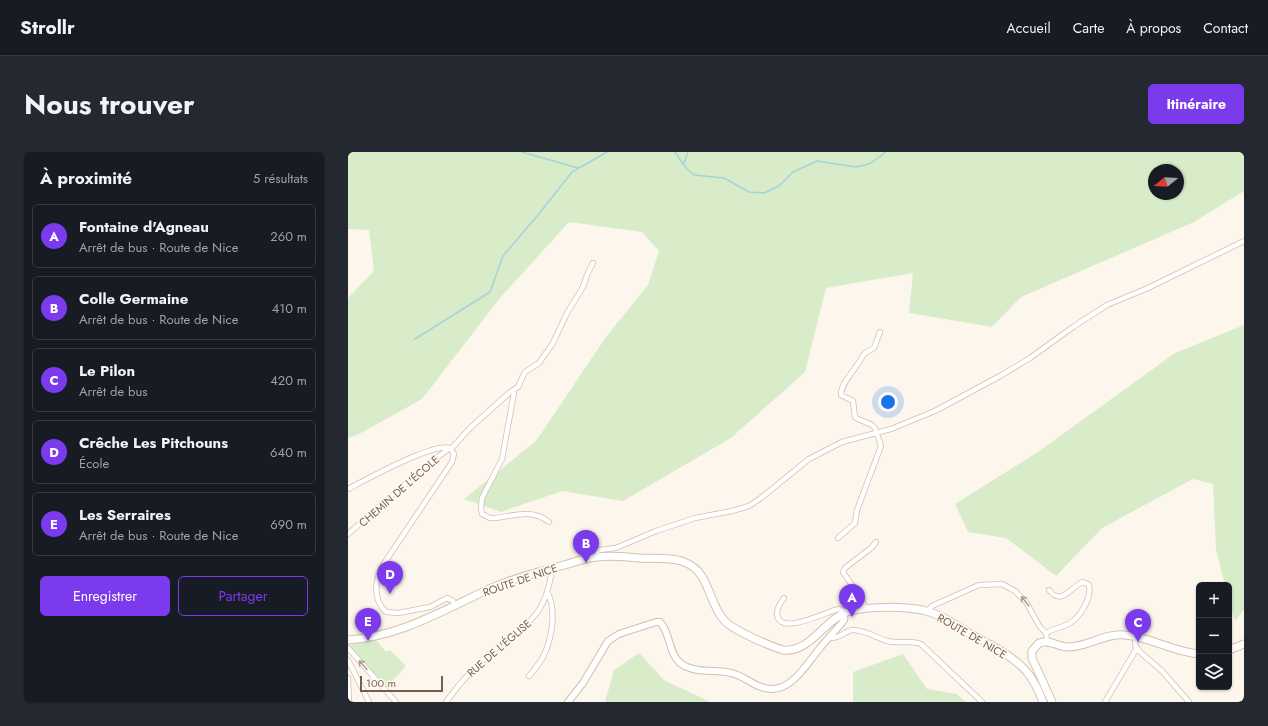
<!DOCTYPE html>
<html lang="fr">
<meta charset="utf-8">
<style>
:root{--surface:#171b24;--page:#242831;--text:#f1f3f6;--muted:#9ea1a6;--line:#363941;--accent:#7c3aed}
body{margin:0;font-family:Jost,sans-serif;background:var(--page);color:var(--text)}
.controls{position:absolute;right:12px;bottom:12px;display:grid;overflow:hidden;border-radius:6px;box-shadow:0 1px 3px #0004}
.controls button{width:36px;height:36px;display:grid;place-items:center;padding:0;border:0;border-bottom:1px solid var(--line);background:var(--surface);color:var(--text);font:20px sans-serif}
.compass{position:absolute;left:800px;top:12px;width:36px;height:36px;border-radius:50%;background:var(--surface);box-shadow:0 1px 3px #0004;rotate:252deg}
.scale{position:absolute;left:12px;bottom:10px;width:83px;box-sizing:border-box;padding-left:4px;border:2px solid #7a5c4d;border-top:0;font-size:11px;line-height:14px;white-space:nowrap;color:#7a5c4d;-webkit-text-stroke:3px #fffaf3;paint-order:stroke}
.you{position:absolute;left:540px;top:250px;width:14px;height:14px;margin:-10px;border:3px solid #fff;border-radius:50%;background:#1a73e8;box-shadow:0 0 0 6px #1a73e833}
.badge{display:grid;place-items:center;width:26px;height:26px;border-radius:50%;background:var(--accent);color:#fff;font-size:13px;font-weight:700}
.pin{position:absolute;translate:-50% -33px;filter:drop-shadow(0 1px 2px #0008)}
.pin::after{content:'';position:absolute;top:21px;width:14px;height:12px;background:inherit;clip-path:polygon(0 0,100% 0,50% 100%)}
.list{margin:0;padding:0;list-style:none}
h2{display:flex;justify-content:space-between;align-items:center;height:52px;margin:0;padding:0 16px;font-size:17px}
h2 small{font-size:13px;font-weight:400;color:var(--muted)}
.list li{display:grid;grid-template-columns:26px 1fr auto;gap:12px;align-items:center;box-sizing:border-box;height:64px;margin:0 8px 8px;padding:0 8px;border:1px solid var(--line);border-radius:6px}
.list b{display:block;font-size:15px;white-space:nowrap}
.list p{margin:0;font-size:13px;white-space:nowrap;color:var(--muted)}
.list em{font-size:13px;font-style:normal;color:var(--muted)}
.actions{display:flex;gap:8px;padding:12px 16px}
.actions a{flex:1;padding:9px 0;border:1px solid var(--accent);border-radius:6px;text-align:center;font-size:14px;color:var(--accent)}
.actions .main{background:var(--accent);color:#fff}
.icon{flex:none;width:22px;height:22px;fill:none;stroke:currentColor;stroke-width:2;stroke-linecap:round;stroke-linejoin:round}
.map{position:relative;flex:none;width:896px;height:550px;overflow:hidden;border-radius:6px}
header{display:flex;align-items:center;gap:24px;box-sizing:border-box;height:56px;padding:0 20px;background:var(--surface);border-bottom:1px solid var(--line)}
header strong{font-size:19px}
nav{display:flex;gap:22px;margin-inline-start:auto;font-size:14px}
.intro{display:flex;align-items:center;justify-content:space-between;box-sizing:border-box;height:96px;padding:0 24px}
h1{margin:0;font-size:28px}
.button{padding:10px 18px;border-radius:6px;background:var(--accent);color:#fff;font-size:14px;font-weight:700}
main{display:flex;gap:24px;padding:0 24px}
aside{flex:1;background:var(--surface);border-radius:6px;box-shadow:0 1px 3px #0004}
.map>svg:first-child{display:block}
.green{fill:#d8ecc9;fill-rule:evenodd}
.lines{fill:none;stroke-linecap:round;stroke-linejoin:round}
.stream{stroke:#a5d3da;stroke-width:1.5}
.minor-casing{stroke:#d1beb0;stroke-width:6}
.tertiary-casing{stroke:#d1beb0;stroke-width:8}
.secondary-casing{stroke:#d6c0b0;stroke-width:9}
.minor{stroke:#fff;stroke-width:4.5}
.tertiary{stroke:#fff;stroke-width:6}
.secondary{stroke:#fff;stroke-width:7}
.oneway{stroke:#af9d94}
.labels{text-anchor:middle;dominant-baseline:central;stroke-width:3.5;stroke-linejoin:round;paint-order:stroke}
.street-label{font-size:11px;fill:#7a5c4d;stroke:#fffaf3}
</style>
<header>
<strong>Strollr</strong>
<nav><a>Accueil</a><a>Carte</a><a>À propos</a><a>Contact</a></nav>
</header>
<div class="intro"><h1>Nous trouver</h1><a class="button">Itinéraire</a></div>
<main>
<aside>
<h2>À proximité<small>5 résultats</small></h2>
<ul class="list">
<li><span class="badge">A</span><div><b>Fontaine d'Agneau</b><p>Arrêt de bus · Route de Nice</p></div><em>260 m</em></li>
<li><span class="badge">B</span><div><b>Colle Germaine</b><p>Arrêt de bus · Route de Nice</p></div><em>410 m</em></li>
<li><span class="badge">C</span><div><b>Le Pilon</b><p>Arrêt de bus</p></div><em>420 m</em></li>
<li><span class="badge">D</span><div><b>Crêche Les Pitchouns</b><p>École</p></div><em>640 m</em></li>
<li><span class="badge">E</span><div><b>Les Serraires</b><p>Arrêt de bus · Route de Nice</p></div><em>690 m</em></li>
</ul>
<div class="actions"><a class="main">Enregistrer</a><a>Partager</a></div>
</aside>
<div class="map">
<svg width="896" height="550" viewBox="0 0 896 550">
<rect width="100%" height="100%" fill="#fdf6ec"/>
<!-- green -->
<path class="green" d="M0 0H896V39L846 70 673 145 644 175 561 161 565 121 478 136 457 220 383 286 275 349 214 339 153 360 116 347 188 289 258 185 300 133 311 99 294 80 221 70 152 146 74 247 11 282 0 286V146L26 119 21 78 0 77ZM806 18H830V42H806Z
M896 173V457L887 469 881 447V433H877L868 398 865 332 845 327 754 376 708 424 658 386 620 380 607 352 690 300 827 201Z
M28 488 38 500 42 498 58 514 39 535 2 494 3 493Z
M291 501 316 528 362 550H257L266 518Z
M555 502 579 537 609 542 618 550H505V520Z"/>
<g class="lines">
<!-- stream -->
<path class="stream" d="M174 0 230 16
M327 0 338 16 346 23 376 26 401 40 416 41 431 34 445 20 469 9 508 15 521 12 533 4 537 0
M336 11 340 0
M67 187 142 140 155 104 190 63 224 20 259 0"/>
<defs>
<path id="minor" d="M164 239 166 241 154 307 134 346 133 355 134 362 142 366H147C166 364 183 356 201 370
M103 297 122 276 161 241 170 235 177 220 191 211 205 191 219 161 235 135 239 123 245 111
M0 337C19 327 84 291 102 296L106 302 104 310 35 413C27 428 24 447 38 460L50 461 82 455 99 446 105 449 107 454
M0 382 80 312 102 296
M490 386 507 371 509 358 533 294 527 276 524 273 508 266 507 265 505 249 493 243C492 232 509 216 514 205L517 201 526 196 532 180
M249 405V400L251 398 268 396 308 379 347 366 384 359 401 354 413 346 461 307 494 290 543 277 587 259 652 224 682 206 725 175 759 153 800 136 896 89
M436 446C432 452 427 458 430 466 437 482 479 459 491 457L499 460
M518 456 508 439 495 420 497 416 523 396 528 390
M579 459 584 454 631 433 654 432 667 439 678 450 692 475 698 481 699 489
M698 481C706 476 714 476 722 471 732 465 744 446 741 433L735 430C723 434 714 455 701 438
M481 485C490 488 495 480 504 478 515 477 529 486 539 489 551 492 562 488 573 492L634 550
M788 485 787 493 792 500 814 519 841 550
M0 496 48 550
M0 508 21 550
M181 524C187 517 193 510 196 503 204 486 209 457 199 440
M0 526 1 550
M98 550C110 533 124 518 139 504 175 474 198 468 204 416
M757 550 789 496"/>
<path id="tertiary" d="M220 550 235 531 260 489 271 482 308 470H312C323 482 320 500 332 511 347 522 366 517 383 521 394 523 402 531 413 535 441 545 457 514 472 496 476 490 494 472 496 468 497 465 496 465 495 462"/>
<path id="secondary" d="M0 488C50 485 94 459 139 438 163 427 190 420 216 413 227 410 238 406 249 405 263 403 277 405 291 406 304 407 324 405 336 410 362 419 360 451 376 468 384 478 422 494 435 498 462 501 476 468 499 460 518 454 558 454 578 459 594 463 608 473 621 481 641 492 664 503 679 520 686 529 691 539 695 550
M881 498 896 492
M704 550 684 506V499L691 491C702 487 709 495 720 495 740 495 756 481 777 483 802 485 826 500 851 502"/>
</defs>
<!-- minor casing -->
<use href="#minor" class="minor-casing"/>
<!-- tertiary casing -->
<use href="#tertiary" class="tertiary-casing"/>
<!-- secondary casing -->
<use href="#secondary" class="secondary-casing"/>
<!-- minor -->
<use href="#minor" class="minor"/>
<!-- tertiary -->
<use href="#tertiary" class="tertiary"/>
<!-- secondary -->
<use href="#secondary" class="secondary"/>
</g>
<!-- one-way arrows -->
<defs><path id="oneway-shaft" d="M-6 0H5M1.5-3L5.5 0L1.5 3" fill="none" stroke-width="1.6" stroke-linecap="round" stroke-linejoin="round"/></defs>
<g class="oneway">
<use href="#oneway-shaft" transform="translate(677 449) rotate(-128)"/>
<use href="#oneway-shaft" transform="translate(15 513) rotate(-132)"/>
</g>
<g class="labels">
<!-- street labels -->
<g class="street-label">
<text transform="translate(51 339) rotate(-41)">CHEMIN DE L'ÉCOLE</text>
<text transform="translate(172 428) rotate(-19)">ROUTE DE NICE</text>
<text transform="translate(624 484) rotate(30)">ROUTE DE NICE</text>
<text transform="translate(151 496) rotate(-41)">RUE DE L'ÉGLISE</text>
</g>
</g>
</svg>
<div class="controls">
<button>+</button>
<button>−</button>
<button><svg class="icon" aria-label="layers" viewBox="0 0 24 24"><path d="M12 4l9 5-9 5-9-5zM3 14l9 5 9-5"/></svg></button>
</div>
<svg class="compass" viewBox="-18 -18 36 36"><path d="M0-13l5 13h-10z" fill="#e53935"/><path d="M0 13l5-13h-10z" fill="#9ea1a6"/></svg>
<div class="scale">100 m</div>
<div class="you"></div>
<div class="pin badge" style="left:504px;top:465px">A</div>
<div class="pin badge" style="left:238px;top:411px">B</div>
<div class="pin badge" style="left:790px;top:490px">C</div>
<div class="pin badge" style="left:42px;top:442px">D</div>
<div class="pin badge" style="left:20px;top:489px">E</div>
</div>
</main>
